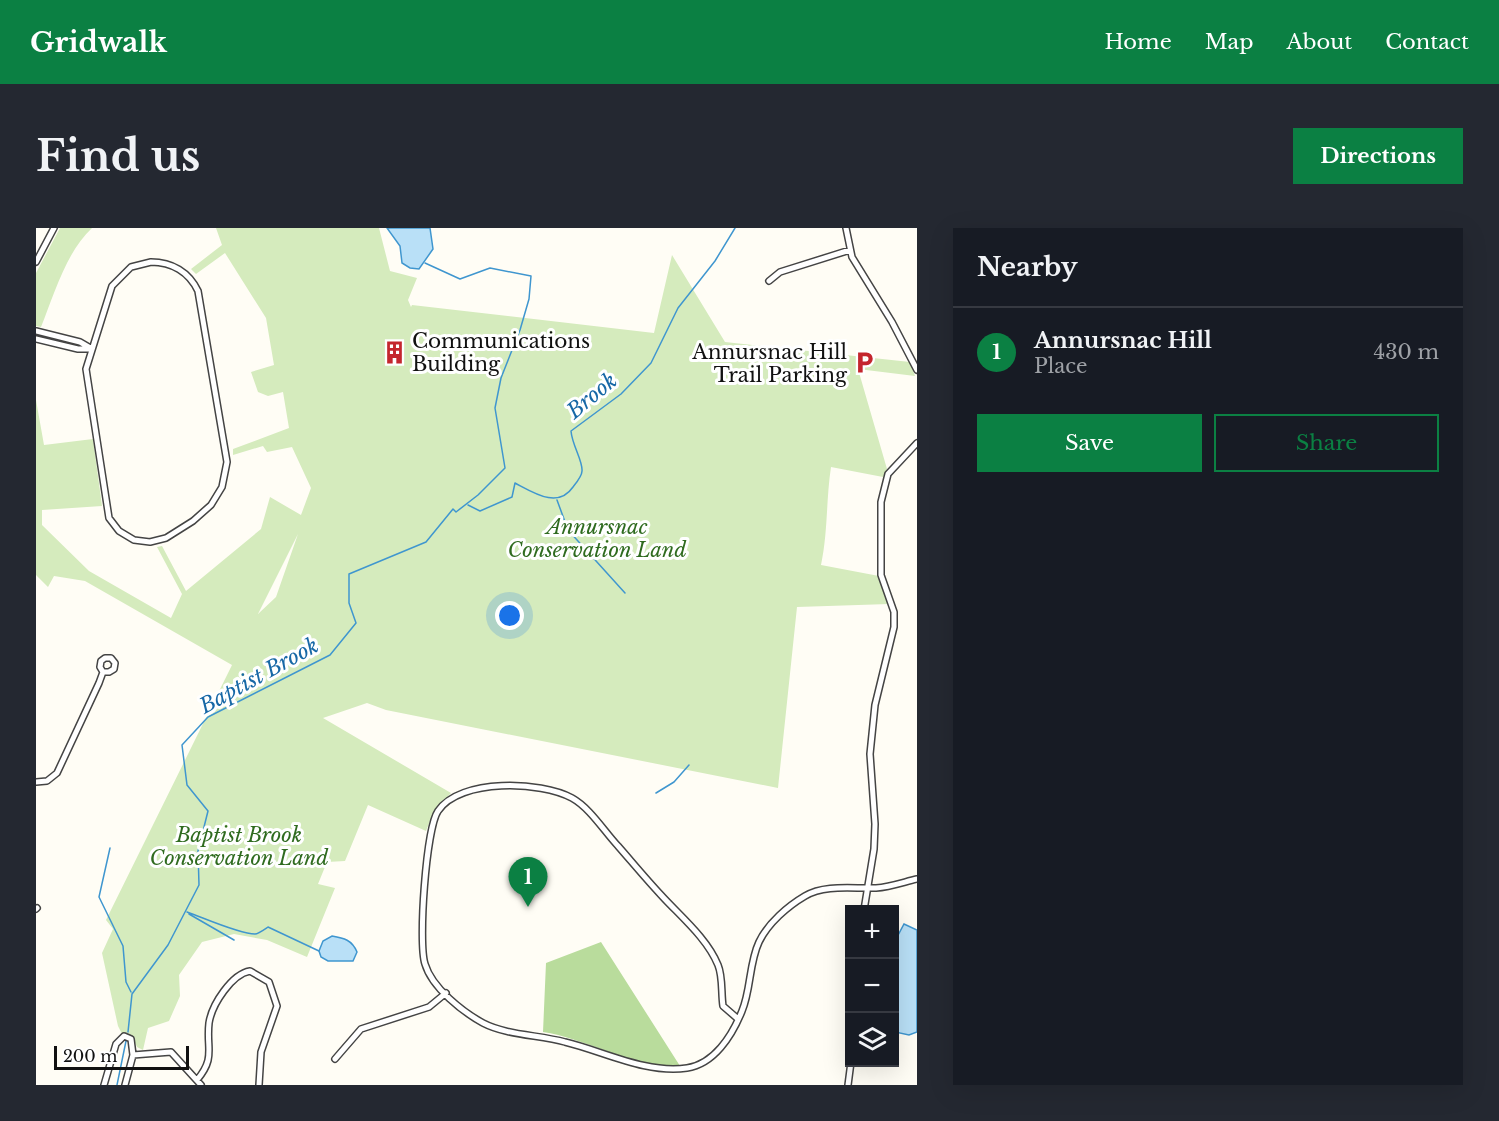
<!DOCTYPE html>
<meta charset="utf-8">
<style>
:root{--surface:#171b24;--page:#242831;--text:#f1f3f6;--muted:#9ea1a6;--line:#363941;--accent:#0b8043}
body{margin:0;font-family:"Libre Baskerville",serif;background:var(--page);color:var(--text)}
.controls{position:absolute;right:18px;bottom:18px;display:grid;overflow:hidden;border-radius:0px;box-shadow:0 6px 24px #0002}
.controls button{width:54px;height:54px;display:grid;place-items:center;padding:0;border:0;border-bottom:2px solid var(--line);background:var(--surface);color:var(--text);font:30px sans-serif}
.scale{position:absolute;left:18px;bottom:15px;width:135px;box-sizing:border-box;padding-left:6px;border:3px solid #111;border-top:0;font-size:16px;line-height:21px;white-space:nowrap;color:#111;-webkit-text-stroke:4px #fff;paint-order:stroke}
.you{position:absolute;left:474px;top:388px;width:21px;height:21px;margin:-15px;border:4px solid #fff;border-radius:50%;background:#1a73e8;box-shadow:0 0 0 9px #1a73e833}
.badge{display:grid;place-items:center;width:39px;height:39px;border-radius:50%;background:var(--accent);color:#fff;font-size:20px;font-weight:700}
.pin{position:absolute;translate:-50% -50px;filter:drop-shadow(0 2px 3px #0008)}
.pin::after{content:'';position:absolute;top:32px;width:21px;height:18px;background:inherit;clip-path:polygon(0 0,100% 0,50% 100%)}
.list{margin:0;padding:0;list-style:none}
h2{display:flex;justify-content:space-between;align-items:center;height:78px;margin:0;padding:0 24px;font-size:26px}
h2 small{font-size:20px;font-weight:400;color:var(--muted)}
.list li{display:grid;grid-template-columns:39px 1fr auto;gap:18px;align-items:center;box-sizing:border-box;height:90px;padding:0 24px;border-top:2px solid var(--line)}
.list b{display:block;font-size:22px;white-space:nowrap}
.list p{margin:0;font-size:20px;white-space:nowrap;color:var(--muted)}
.list em{font-size:20px;font-style:normal;color:var(--muted)}
.actions{display:flex;gap:12px;padding:18px 24px}
.actions a{flex:1;padding:14px 0;border:2px solid var(--accent);border-radius:0px;text-align:center;font-size:21px;color:var(--accent)}
.actions .main{background:var(--accent);color:#fff}
.icon{flex:none;width:33px;height:33px;fill:none;stroke:currentColor;stroke-width:2;stroke-linecap:round;stroke-linejoin:round}
.map{position:relative;flex:none;width:881px;height:857px;overflow:hidden;border-radius:0px}
header{display:flex;align-items:center;gap:36px;box-sizing:border-box;height:84px;padding:0 30px;background:var(--accent);color:#fff}
header strong{font-size:28px}
nav{display:flex;gap:33px;margin-inline-start:auto;font-size:21px}
.intro{display:flex;align-items:center;justify-content:space-between;box-sizing:border-box;height:144px;padding:0 36px}
h1{margin:0;font-size:42px}
.button{padding:15px 27px;border-radius:0px;background:var(--accent);color:#fff;font-size:21px;font-weight:700}
main{display:flex;gap:36px;padding:0 36px}
aside{flex:1;background:var(--surface);border-radius:0px;box-shadow:0 6px 24px #0002}
.map>svg:first-child{display:block}
.green{fill:#d5ebbd;fill-rule:evenodd}
.forest{fill:#b9dc9c}
.water{fill:#b9e0f7;stroke:#3f96cf;stroke-width:1.5}
.lines{fill:none;stroke-linecap:round;stroke-linejoin:round}
.stream{stroke:#3f96cf;stroke-width:1.5}
.minor-casing{stroke:#444;stroke-width:8}
.minor{stroke:#fff;stroke-width:5}
.labels{text-anchor:middle;dominant-baseline:central;stroke-width:6;stroke-linejoin:round;paint-order:stroke}
.poi-label{font-size:20px;fill:#111;stroke:#fff;text-anchor:start}
.park-label{font-size:20px;font-style:italic;fill:#2f6b1f;stroke:#fff}
.water-label{font-size:21px;font-style:italic;fill:#1768a6;stroke:#fff}
</style>
<header>
<strong>Gridwalk</strong>
<nav><a>Home</a><a>Map</a><a>About</a><a>Contact</a></nav>
</header>
<div class="intro"><h1>Find us</h1><a class="button">Directions</a></div>
<main>
<div class="map">
<svg width="881" height="857" viewBox="0 0 881 857">
<rect width="100%" height="100%" fill="#fffdf5"/>
<!-- green -->
<path class="green" d="M24 0H56C30 24 18 67 5 99L0 98V45Z
M180 0H343L354 43 381 50 372 72 375 79 376 77 618 105 636 27 689 114 874 134 879 148 822 141 851 241 847 249 795 239C790 272 792 304 785 337L843 348 853 376 761 379 742 560 350 482 331 475 287 490 415 565 398 583 390 603 332 577 309 633 291 634 282 656 299 660 271 729 231 712 198 706 166 714 143 747 144 768 133 793 112 800 107 822 101 819 96 808 86 806 82 798 66 725 77 701 70 692 196 437 49 353 18 348 12 359 0 347V172L8 217 57 211 66 278 6 282V297L53 343 135 390 146 366 121 319 126 318 150 363 225 301 234 269 265 287 275 260 256 219 231 224 227 218 197 227V221L253 200 247 164 232 168 222 164 215 144 238 137 230 90 189 25 160 46 155 41 186 17ZM262 306 240 369 222 386Z"/>
<!-- forest -->
<path class="forest" d="M565 714 644 838C605 843 549 810 507 804L510 735Z"/>
<!-- water -->
<path class="water" d="M351 0H394L397 21 383 41 374 40 366 35 364 18Z
M868 696 881 702V804L873 807 859 804V783L862 776 859 769V713Z
M296 708C308 710 316 712 321 724L317 733H292L285 729 283 723 287 713Z"/>
<g class="lines">
<!-- stream -->
<path class="stream" d="M521 272 532 302 589 365
M432 277 444 283 476 269 479 255C498 265 522 281 537 259 541 254 546 248 546 243 547 233 536 217 535 203L585 166 615 135 642 80 679 33 699 0
M620 565 638 554 653 537
M74 620 63 669 87 718 90 754 95 764
M151 684C168 690 203 706 219 706 222 706 229 701 232 699L283 723
M153 686 198 712
M92 804 96 766 132 717 163 657 162 623 172 583 151 557 146 517 172 489 294 427 320 395 313 375V346L390 314 417 281 420 284 442 267 469 240 459 180 465 150 484 102 493 71 495 48 454 40 424 51 389 35
M81 857 90 813"/>
<defs>
<path id="minor" d="M810 0 816 29 856 94 881 142
M0 34 18 0
M115 34C136 34 153 44 162 63L191 234 186 259 175 277 157 293 130 310 114 314 98 312 83 303 73 290 50 141 76 58 95 39Z
M733 53 744 44 814 22
M0 103 44 114 56 121
M0 111 42 121H54
M0 554 11 553 21 545 63 455 67 444 64 439 65 433 69 430H75L79 435 78 441 73 444H67
M0 681 1 680
M828 682 838 621 839 596 834 526 839 477 858 399V384L845 347V274L852 246 881 215
M702 791 687 778C685 765 687 749 682 737 671 710 644 688 625 667 610 651 596 634 582 618 568 603 554 580 536 570 505 553 424 550 402 583 390 601 382 715 389 736 396 760 427 784 447 795 470 807 503 807 529 814 567 823 610 846 651 840 678 836 696 808 706 783 715 762 713 735 723 714 732 695 752 678 769 668 789 656 818 661 840 660 854 659 868 654 881 651
M97 827 135 824 165 857
M299 831 325 801 393 779 410 765
M161 852C180 829 170 821 173 795 176 776 196 746 214 743L233 754 241 778 225 824 223 857
M68 857 80 816 88 808 95 811 97 827 89 857
M812 857 815 834"/>
</defs>
<!-- minor casing -->
<use href="#minor" class="minor-casing"/>
<!-- minor -->
<use href="#minor" class="minor"/>
</g>
<!-- icons -->
<defs>
<symbol id="building-bare" viewBox="-9 -9 18 18"><path d="M-4-6H4V6H1V3H-1V6H-4ZM-2.5-4.3h1.7v1.8h-1.7ZM.8-4.3h1.7v1.8H.8ZM-2.5-1h1.7V.8h-1.7ZM.8-1h1.7V.8H.8Z" fill="#c4262e" stroke="#fff" stroke-width="2.5" paint-order="stroke"/></symbol>
<symbol id="parking-bare" viewBox="-9 -9 18 18"><path d="M-3.5-5.5H1a3.5 3.5 0 0 1 0 7H-1V5.5H-3.5ZM-1-3.4V-.6H.8a1.4 1.4 0 0 0 0-2.8Z" fill="#c4262e" stroke="#fff" stroke-width="2.5" paint-order="stroke"/></symbol>
</defs>
<g fill-rule="evenodd">
<use href="#building-bare" x="342" y="108" width="33" height="33"/>
<use href="#parking-bare" x="812" y="118" width="33" height="33"/>
</g>
<g class="labels">
<!-- poi labels -->
<g class="poi-label">
<text x="376" y="113">Communications<tspan x="376" dy="23">Building</tspan></text>
<text x="811" y="124" text-anchor="end">Annursnac Hill<tspan x="811" dy="23">Trail Parking</tspan></text>
</g>
<!-- park labels -->
<g class="park-label">
<text x="561" y="299">Annursnac<tspan x="561" dy="23">Conservation Land</tspan></text>
<text x="203" y="607">Baptist Brook<tspan x="203" dy="23">Conservation Land</tspan></text>
</g>
<!-- water labels -->
<g class="water-label">
<text transform="translate(556 168) rotate(-40)">Brook</text>
<text transform="translate(223 448) rotate(-29)">Baptist Brook</text>
</g>
</g>
</svg>
<div class="controls">
<button>+</button>
<button>−</button>
<button><svg class="icon" aria-label="layers" viewBox="0 0 24 24"><path d="M12 4l9 5-9 5-9-5zM3 14l9 5 9-5"/></svg></button>
</div>
<div class="scale">200 m</div>
<div class="you"></div>
<div class="pin badge" style="left:492px;top:679px">1</div>
</div>
<aside>
<h2>Nearby<small></small></h2>
<ul class="list">
<li><span class="badge">1</span><div><b>Annursnac Hill</b><p>Place</p></div><em>430 m</em></li>
</ul>
<div class="actions"><a class="main">Save</a><a>Share</a></div>
</aside>
</main>
